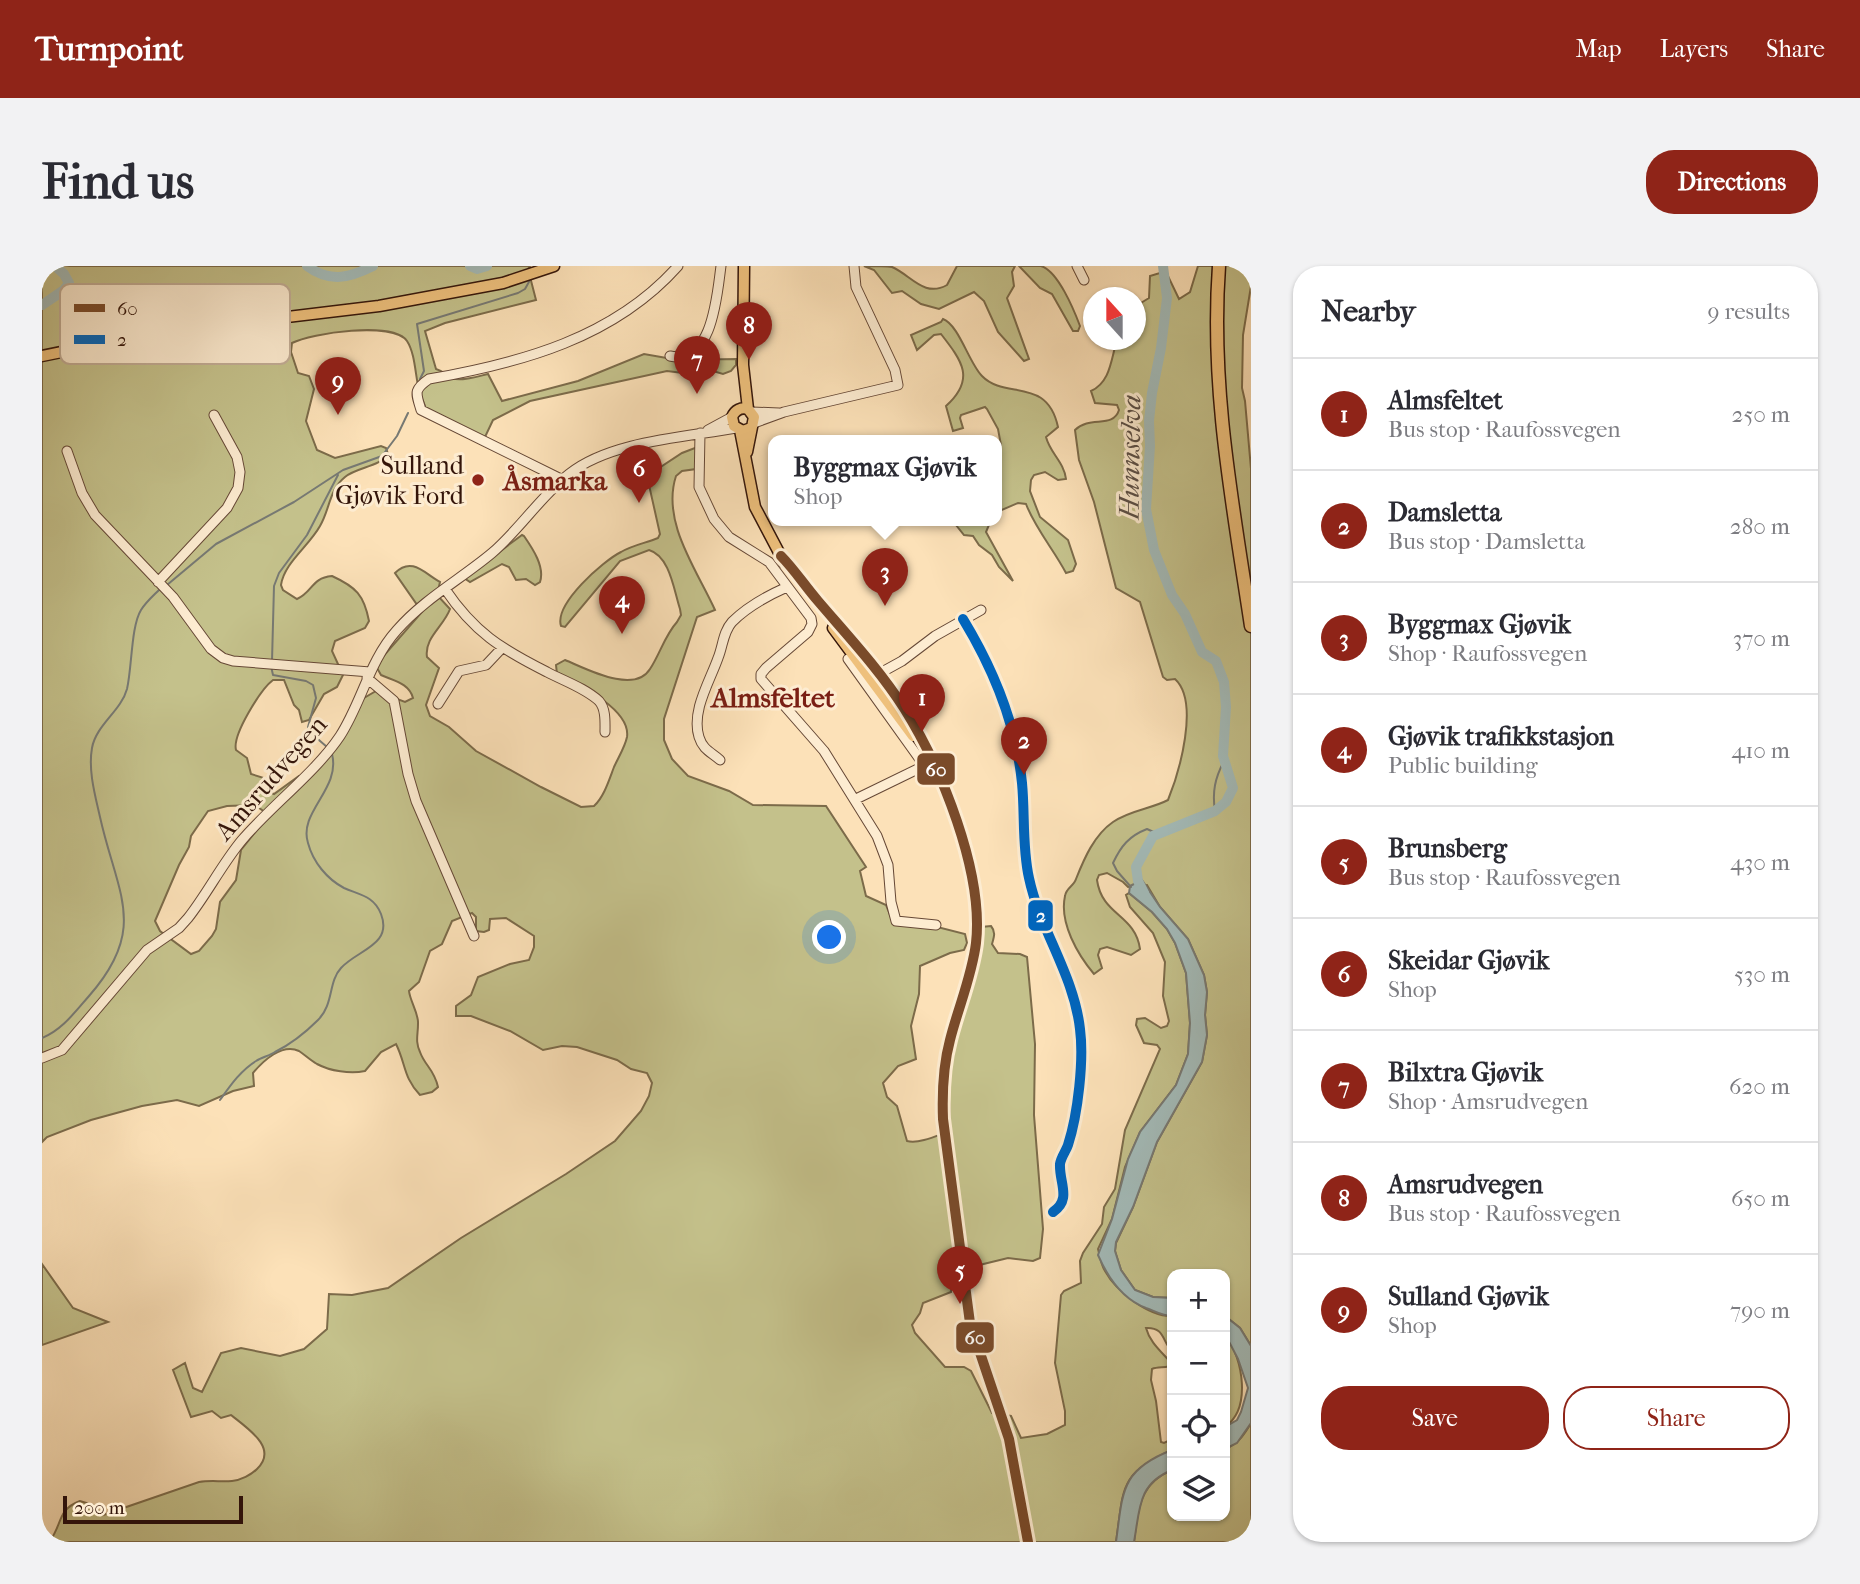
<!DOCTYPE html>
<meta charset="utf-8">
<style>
:root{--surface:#fff;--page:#f2f2f3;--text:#2b2b33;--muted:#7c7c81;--line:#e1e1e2;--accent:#8f2418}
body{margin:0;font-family:"IM FELL French Canon",serif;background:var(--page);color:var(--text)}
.controls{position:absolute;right:21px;bottom:21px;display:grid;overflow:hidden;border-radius:14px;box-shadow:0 2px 5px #0004}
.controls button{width:63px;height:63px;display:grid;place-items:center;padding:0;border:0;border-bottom:2px solid var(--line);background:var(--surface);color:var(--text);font:35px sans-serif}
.compass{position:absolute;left:1041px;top:21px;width:63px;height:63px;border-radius:50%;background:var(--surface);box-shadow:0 2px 5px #0004;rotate:339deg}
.scale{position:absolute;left:21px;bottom:18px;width:180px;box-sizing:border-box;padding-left:7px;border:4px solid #34150a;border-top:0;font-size:19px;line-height:24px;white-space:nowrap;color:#34150a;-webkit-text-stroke:5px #fdecd1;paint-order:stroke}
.you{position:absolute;left:788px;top:672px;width:24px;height:24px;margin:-18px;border:5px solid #fff;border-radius:50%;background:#1a73e8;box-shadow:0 0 0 10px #1a73e833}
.badge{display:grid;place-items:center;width:46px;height:46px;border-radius:50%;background:var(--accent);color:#fff;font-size:23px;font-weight:700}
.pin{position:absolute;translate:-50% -58px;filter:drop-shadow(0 2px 4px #0008)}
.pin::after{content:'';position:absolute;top:37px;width:24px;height:21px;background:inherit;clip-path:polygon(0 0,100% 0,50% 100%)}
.popup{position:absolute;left:726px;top:169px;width:234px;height:91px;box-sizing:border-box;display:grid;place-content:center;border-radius:14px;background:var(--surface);filter:drop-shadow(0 2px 5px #0005);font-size:23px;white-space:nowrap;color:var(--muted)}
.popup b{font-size:26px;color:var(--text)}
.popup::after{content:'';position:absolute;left:50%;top:100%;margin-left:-14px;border:14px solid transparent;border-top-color:var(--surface)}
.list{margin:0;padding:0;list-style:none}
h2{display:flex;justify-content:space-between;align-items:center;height:91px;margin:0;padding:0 28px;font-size:30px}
h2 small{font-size:23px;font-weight:400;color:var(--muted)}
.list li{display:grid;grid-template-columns:46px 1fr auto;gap:21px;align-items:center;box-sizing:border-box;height:112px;padding:0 28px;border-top:2px solid var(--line)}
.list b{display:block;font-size:26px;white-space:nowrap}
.list p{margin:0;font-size:23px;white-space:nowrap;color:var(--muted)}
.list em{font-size:23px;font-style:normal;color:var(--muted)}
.actions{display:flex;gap:14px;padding:21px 28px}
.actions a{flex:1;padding:16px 0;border:2px solid var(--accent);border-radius:28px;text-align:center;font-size:24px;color:var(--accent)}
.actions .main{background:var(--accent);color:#fff}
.icon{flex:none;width:38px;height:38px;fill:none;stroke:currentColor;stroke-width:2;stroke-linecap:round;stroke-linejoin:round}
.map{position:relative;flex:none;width:1209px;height:1276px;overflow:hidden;border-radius:28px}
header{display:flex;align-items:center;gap:42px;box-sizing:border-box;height:98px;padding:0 35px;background:var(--accent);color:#fff}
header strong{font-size:33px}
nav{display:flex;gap:38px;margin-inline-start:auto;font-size:24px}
.intro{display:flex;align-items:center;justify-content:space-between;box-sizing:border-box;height:168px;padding:0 42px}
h1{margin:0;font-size:49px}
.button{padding:18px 32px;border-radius:28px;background:var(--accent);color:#fff;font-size:24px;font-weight:700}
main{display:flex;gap:42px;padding:0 42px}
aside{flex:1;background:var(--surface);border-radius:28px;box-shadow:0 2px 5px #0004}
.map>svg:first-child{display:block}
.green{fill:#c4c18b;stroke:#7c6b4a;stroke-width:2;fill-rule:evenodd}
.water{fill:#a3bbb9;stroke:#777973;stroke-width:2}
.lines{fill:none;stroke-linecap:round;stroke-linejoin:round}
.stream{stroke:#777973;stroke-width:2}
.river{stroke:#a3bbb9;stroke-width:10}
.minor-casing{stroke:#664836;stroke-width:11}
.major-casing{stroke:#34150a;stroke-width:13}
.highway-casing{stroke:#34150a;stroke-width:15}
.minor{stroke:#fdecd1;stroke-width:9}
.major{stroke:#eec07c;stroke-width:10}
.highway{stroke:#eec07c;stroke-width:12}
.bus-1-casing{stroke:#fdecd1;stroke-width:16}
.bus-2-casing{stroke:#fdecd1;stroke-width:16}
.bus-1{stroke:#7a4b2a;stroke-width:10}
.bus-2{stroke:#0065bd;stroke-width:10}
.poi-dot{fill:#8f2418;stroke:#fdecd1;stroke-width:2.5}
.labels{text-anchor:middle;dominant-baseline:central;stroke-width:6;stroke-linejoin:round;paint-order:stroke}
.poi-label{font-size:26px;fill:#34150a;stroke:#fdecd1;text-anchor:end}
.street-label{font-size:26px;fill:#34150a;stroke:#fdecd1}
.water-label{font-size:28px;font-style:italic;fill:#5b4f47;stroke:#fdecd1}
.neighbourhood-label{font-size:28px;font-weight:bold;fill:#7a1f14;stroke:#fdecd1}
.key{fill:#fdecd1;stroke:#c1ac95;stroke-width:2}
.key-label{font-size:19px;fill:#34150a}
.line-badge{stroke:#fdecd1;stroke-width:2.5}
.badge-label{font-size:19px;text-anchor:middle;font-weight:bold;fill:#fff}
</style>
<header>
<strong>Turnpoint</strong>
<nav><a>Map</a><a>Layers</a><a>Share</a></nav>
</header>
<div class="intro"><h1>Find us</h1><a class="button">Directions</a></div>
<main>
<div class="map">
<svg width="1209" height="1276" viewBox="0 0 1209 1276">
<rect width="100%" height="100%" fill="#fce1b8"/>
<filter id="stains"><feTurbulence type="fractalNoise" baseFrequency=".00286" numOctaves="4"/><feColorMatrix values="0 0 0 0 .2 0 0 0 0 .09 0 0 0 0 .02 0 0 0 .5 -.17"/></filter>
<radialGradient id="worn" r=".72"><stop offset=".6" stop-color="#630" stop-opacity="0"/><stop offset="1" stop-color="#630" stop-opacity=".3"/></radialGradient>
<!-- green -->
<path class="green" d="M0 0H488L486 3 494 34 403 57 383 65 394 103C401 105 404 109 410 112 419 116 437 110 446 108L460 135 536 115 602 88 636 94 694 93V99L689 105 681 108 671 105 649 108 625 105 488 135 451 154 443 171 386 148C384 142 381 135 378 128 373 112 374 89 365 75 351 55 269 67 250 77L249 86 256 107 267 110 272 123 264 155 275 184 293 192 339 180 344 182 346 188C338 201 315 201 303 211 287 224 288 243 278 260 267 280 242 297 239 319L241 324 255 333C271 326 269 312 290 310 314 321 322 329 327 355L323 362 293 375 290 385 301 409 295 421 282 428 267 454 260 456 257 444 252 439 242 414H231C219 423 190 469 194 484L205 492 209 508 225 513 227 526 232 528 257 510 270 508 322 432 334 425 363 436 371 432C367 417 352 415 339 409L335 402 338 394 380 346 353 307C370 290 383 308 398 316L395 329 408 343C402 360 382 372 385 391L397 402 384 439 388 450 407 461 434 485 499 521 539 541 552 540C562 531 567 514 572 501 576 492 583 481 585 471 589 443 535 418 515 408L514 399 523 394C543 402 592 429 608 403 618 388 623 369 635 356L639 349 638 343C632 325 628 290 607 284L578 295 523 361 519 360C512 338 561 295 579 286 591 279 604 277 616 272L618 268 607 219 608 208 640 187 658 180 654 203 640 205 634 210C619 256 655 304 673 344L655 351 622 453V474L630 493 646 510 687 525 711 539 784 540 824 601 818 605 824 630 844 639 848 649 923 668 925 677 922 684 908 687 878 700 877 728 869 760 874 793 856 800 841 817 845 831 855 840 865 875C877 878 894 870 905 866L908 861 906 799 939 661 949 660C954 666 952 671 950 678L956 687 978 688 985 691 993 778 992 849 1001 963 998 992 991 995 966 992 913 1005 910 1009 909 1026 881 1037 878 1047 870 1059 873 1067 903 1101H922L929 1105 950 1147 969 1150 979 1172 1005 1168 1023 1159V1145L1013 1097 1019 1029 1022 1025 1039 1017 1038 995 1041 987 1060 958 1062 941 1073 923 1083 864 1118 783 1115 779 1102 777 1094 759 1095 753 1103 752 1119 762 1125 760 1127 755 1121 730 1123 696 1111 667 1088 641 1084 629 1087 627 1110 646 1125 663 1133 677 1144 707 1148 757 1146 788 1134 819 1098 866 1083 901 1070 953 1056 983C1058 990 1059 999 1063 1005 1074 1025 1107 1051 1130 1050V1085C1120 1076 1123 1061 1104 1062 1108 1077 1120 1086 1130 1098 1127 1103 1117 1100 1110 1103L1109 1114 1114 1135 1119 1176 1122 1177 1130 1173V1184C1076 1208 1082 1222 1074 1276H7C21 1259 14 1244 38 1235L51 1239 61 1249 157 1216C169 1214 179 1216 190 1215 199 1214 209 1209 215 1203 237 1182 205 1162 189 1149L179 1152 170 1145 149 1151 131 1104 143 1097 151 1122 160 1126 179 1087 199 1082 238 1090 262 1083 285 1063 287 1028 310 1029 346 1022 419 972 524 908 573 875 599 845 607 830 610 817 605 807 589 803 575 794 535 781 520 780 501 784 468 765 429 750H414V740L429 729 436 711 468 698 487 694 492 681V670L464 652 448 653 447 664 442 666 434 665V651L430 647 410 655 400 678 388 685 377 716 367 725C368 735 377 748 376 758 376 769 373 775 378 786 383 800 392 803 396 821L390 826 378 829C361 811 364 798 354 778L339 786 323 805C308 808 288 805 275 798 268 794 263 789 257 785 240 777 221 795 211 807L212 820 191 825 157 840 135 834 100 840 49 854 5 871 0 876ZM213 539 224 547 222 555 199 584 194 614 178 636 174 663 170 670 157 685 149 688 118 665 113 655 137 599 147 581 149 570 166 545 185 540Z
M822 0C830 0 843 0 850 1 869 9 882 32 905 19L915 0H973L970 6 972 20 965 32 987 93 982 95 956 66 942 35 932 26 897 43 879 38 860 25 850 27 832 4Z
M977 0C984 0 993 0 999 0 1016 5 1032 44 1038 60L1036 65H1031L1010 28 998 22Z
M1156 0H1209V20L1201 69 1200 122 1203 135 1209 203V1080L1198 1062 1183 1050V1008H1130V1032L1111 1031 1093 1024 1079 1004 1073 985 1074 977 1091 941 1115 876 1160 796 1165 769 1163 749 1165 726 1162 709 1146 673 1118 641 1105 619 1086 621 1081 616 1065 607 1057 609 1055 614C1060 650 1093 648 1098 683L1089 689 1065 681 1058 683 1056 689 1060 702 1052 708C1036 689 1017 657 1023 630 1024 622 1032 620 1034 613 1042 593 1052 569 1071 556 1088 544 1109 543 1126 534 1137 507 1158 436 1133 413L1125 414 1121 411 1098 336 1074 322 1052 236 1037 194 1033 164C1048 149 1071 163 1077 144L1075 139 1053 137 1049 125C1069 116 1069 92 1075 74H1094V40L1107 32 1108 10 1121 6 1125 8 1137 33 1148 26Z
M901 53C917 59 927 97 940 110 963 134 1005 110 1016 161L1004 171C1008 187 1022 196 1024 213L1016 214 1003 206 992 209 989 214 988 225 998 251 1026 274 1034 298 1031 305 1024 307C1012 284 993 262 984 238L976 237 955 246V182L959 179 956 163 945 143 943 141 919 149 918 152 921 162 911 165 904 140C934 113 920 95 899 68L892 69 875 84 869 69 899 56Z
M915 254H949L944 266 971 315 957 301 950 289 937 279 931 270 922 269 914 259Z
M480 269 482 270C491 283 503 301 498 316L493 319 484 313 474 314 467 301 460 298 428 316 422 312Z
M0 998 31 1042 66 1056 0 1079Z
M1183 1068C1202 1094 1209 1143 1183 1161Z
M1209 1157V1276H1092C1096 1244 1097 1217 1130 1204V1250H1183V1183C1196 1178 1202 1169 1209 1157Z"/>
<!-- water -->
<path class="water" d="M1100 614 1118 641 1146 673 1162 709 1165 726 1163 749 1165 769 1160 796 1115 876 1091 941 1074 976 1073 985 1079 1004 1093 1024 1111 1031 1130 1032V1050C1120 1050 1113 1045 1104 1042 1080 1033 1066 1012 1056 989L1070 953 1086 893 1098 866 1134 819 1146 788 1148 757 1144 707 1133 677 1125 663 1110 646 1087 627 1088 620Z
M1183 1050 1198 1062 1209 1080V1157L1195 1177 1183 1183V1161L1195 1154 1199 1146 1206 1122 1196 1093 1183 1068Z
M1130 1184V1204C1095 1218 1098 1244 1092 1276H1074C1081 1226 1078 1204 1130 1184Z"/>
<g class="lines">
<!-- stream -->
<path class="stream" d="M378 113 382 105 375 58 476 27 483 23 488 14
M125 319 174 278 252 236 301 204 340 190 355 170 366 147
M230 395 232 320 237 307 265 269 296 209
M229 400 231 409 264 415 271 419 274 432 266 461 270 468 285 481
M1173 545C1170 526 1173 512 1182 495
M1089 621 1075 605 1071 597C1079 580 1087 570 1105 563L1114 567
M0 772C20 764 33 746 47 730 107 662 75 628 58 551 53 529 46 504 50 482 54 459 79 445 85 423 90 402 89 360 99 344 104 336 111 330 117 324
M178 834C188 820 199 804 214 795 220 791 227 790 233 786 249 778 264 766 276 754 292 738 286 716 299 702 315 684 351 679 339 648 332 630 318 629 302 622 285 613 271 596 266 577 256 546 299 523 290 488"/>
<!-- river -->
<path class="river" d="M265 0C288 17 307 12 331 0
M428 0 435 3 445 0
M0 39 22 24 27 17 22 8 13 0
M1102 627 1096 615 1094 601 1111 570 1173 545 1184 536 1191 522 1181 490 1184 441 1182 416 1174 395 1160 386 1143 348 1130 329 1112 284 1104 243 1108 180 1107 155 1110 127 1119 82 1125 32 1121 0"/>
<defs>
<path id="minor" d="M1035 0 1042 14
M628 90C671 99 675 28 679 0
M710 146 737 147
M712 157 742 146 856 119 853 104 814 21 812 0
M666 164 690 151
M658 167 657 221 672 253 687 271 727 296 769 352 770 358 766 366 724 402 719 408V413L782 485 835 570 846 599 849 636 854 655 894 659
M25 185 40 227 53 249 131 331 169 383 181 392 191 395 328 406
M521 214 379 144C374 127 371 124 387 113 479 97 572 72 636 0
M116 316 185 242 196 222 198 206 195 191 172 149
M403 323C432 366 459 383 505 406 522 415 543 422 557 435 564 443 563 456 563 466
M921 353C952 404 974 457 980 517 983 548 980 581 987 612 998 664 1032 709 1038 763 1042 794 1036 848 1026 879 1024 885 1019 891 1018 898 1017 917 1030 933 1011 946
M806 393 882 499
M831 411 860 395 893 370 939 344
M325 412 352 435 366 508 374 535 432 670
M396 438 417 405 444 399 460 382
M678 494C669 486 661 484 657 471 649 445 668 415 676 392 681 380 681 366 690 356 704 342 727 329 745 321
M814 533 888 497
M0 792 20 784 105 684 137 662 146 652C165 628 180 598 200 574 229 540 274 506 298 470 320 436 327 395 355 364 382 333 419 313 450 287 478 263 498 231 527 208 568 175 644 171 694 162"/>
<path id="major" d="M702 0 701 99 706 143
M0 90 112 67 337 40 461 17 512 0
M698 164 713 241 742 296
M705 186 712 151 706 143C699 141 693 144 690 151L692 160 701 165 709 162
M739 290C752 303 763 320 776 335 805 369 837 403 862 442 899 501 942 606 934 677 930 710 916 742 908 774 901 800 900 826 901 853L928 1057 967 1173 986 1276
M791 362 871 470"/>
<path id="highway" d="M1177 0C1168 122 1191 240 1209 360"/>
</defs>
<!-- minor casing -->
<use href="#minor" class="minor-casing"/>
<!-- major casing -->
<use href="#major" class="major-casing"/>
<!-- highway casing -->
<use href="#highway" class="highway-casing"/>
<!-- minor -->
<use href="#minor" class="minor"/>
<!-- major -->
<use href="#major" class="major"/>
<!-- highway -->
<use href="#highway" class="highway"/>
<defs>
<path id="bus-1" d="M739 290C752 303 763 320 776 335 805 369 837 403 862 442 899 501 942 606 934 677 930 710 916 742 908 774 901 800 900 826 901 853L928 1057 967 1173 986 1276"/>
<path id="bus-2" d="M921 353C952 404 974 457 980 517 983 548 980 581 987 612 998 664 1032 709 1038 763 1042 794 1036 848 1026 879 1024 885 1019 891 1018 898 1017 917 1030 933 1011 946"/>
</defs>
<!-- bus-1 casing -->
<use href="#bus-1" class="bus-1-casing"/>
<!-- bus-2 casing -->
<use href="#bus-2" class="bus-2-casing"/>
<!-- bus-1 -->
<use href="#bus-1" class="bus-1"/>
<!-- bus-2 -->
<use href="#bus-2" class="bus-2"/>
</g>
<!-- markers -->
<circle class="poi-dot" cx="436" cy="214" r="7"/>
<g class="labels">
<!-- poi labels -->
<g class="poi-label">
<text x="422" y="199">Sulland<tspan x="422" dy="30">Gjøvik Ford</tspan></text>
</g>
<!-- street labels -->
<g class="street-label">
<text transform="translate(229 512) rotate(-49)">Amsrudvegen</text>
</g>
<!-- water labels -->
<g class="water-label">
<text transform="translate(1088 191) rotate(-89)">Hunnselva</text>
</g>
<!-- neighbourhood labels -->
<g class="neighbourhood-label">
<text x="513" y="214">Åsmarka</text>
<text x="731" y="431">Almsfeltet</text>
</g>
</g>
<!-- legend -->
<rect x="18" y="18" width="230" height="80" rx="10" class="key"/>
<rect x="32" y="38" width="31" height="8" fill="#7a4b2a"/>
<rect x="32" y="69" width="31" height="9" fill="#0065bd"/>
<g class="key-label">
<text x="75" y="49">60</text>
<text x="75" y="80">2</text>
</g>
<g class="line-badge">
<rect x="874" y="486" width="40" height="34" rx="7" fill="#7a4b2a"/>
<rect x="985" y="633" width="27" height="33" rx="7" fill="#0065bd"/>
<rect x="913" y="1055" width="40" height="33" rx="7" fill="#7a4b2a"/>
</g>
<g class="badge-label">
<text x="894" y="510">60</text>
<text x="999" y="656">2</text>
<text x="933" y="1078">60</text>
</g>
<rect width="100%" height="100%" filter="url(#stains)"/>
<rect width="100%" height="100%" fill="url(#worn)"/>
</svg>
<div class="controls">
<button>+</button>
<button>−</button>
<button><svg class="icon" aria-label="locate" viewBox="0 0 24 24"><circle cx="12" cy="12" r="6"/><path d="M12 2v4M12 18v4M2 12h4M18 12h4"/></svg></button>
<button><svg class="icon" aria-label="layers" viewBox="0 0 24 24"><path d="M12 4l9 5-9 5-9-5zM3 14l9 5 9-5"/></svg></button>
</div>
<svg class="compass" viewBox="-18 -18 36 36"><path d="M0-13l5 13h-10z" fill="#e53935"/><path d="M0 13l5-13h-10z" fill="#7c7c81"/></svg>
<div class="scale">200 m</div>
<div class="you"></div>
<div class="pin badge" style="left:880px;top:466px">1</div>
<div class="pin badge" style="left:982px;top:509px">2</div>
<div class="pin badge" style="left:843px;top:340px">3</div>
<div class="popup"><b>Byggmax Gjøvik</b>Shop</div>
<div class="pin badge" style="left:580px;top:368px">4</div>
<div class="pin badge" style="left:918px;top:1038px">5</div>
<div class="pin badge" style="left:597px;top:237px">6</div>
<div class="pin badge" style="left:655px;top:128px">7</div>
<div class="pin badge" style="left:707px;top:94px">8</div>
<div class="pin badge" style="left:296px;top:149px">9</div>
</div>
<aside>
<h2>Nearby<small>9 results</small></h2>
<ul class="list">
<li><span class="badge">1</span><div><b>Almsfeltet</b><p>Bus stop · Raufossvegen</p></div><em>250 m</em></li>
<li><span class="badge">2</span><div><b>Damsletta</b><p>Bus stop · Damsletta</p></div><em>280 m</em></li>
<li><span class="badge">3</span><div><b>Byggmax Gjøvik</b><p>Shop · Raufossvegen</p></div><em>370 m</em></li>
<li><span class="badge">4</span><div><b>Gjøvik trafikkstasjon</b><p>Public building</p></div><em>410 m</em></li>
<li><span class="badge">5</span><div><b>Brunsberg</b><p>Bus stop · Raufossvegen</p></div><em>430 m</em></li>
<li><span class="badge">6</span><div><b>Skeidar Gjøvik</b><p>Shop</p></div><em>530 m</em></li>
<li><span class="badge">7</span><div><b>Bilxtra Gjøvik</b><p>Shop · Amsrudvegen</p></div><em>620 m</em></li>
<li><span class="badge">8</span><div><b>Amsrudvegen</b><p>Bus stop · Raufossvegen</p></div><em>650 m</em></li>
<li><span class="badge">9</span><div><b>Sulland Gjøvik</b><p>Shop</p></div><em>790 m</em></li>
</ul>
<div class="actions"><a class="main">Save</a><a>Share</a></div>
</aside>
</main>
